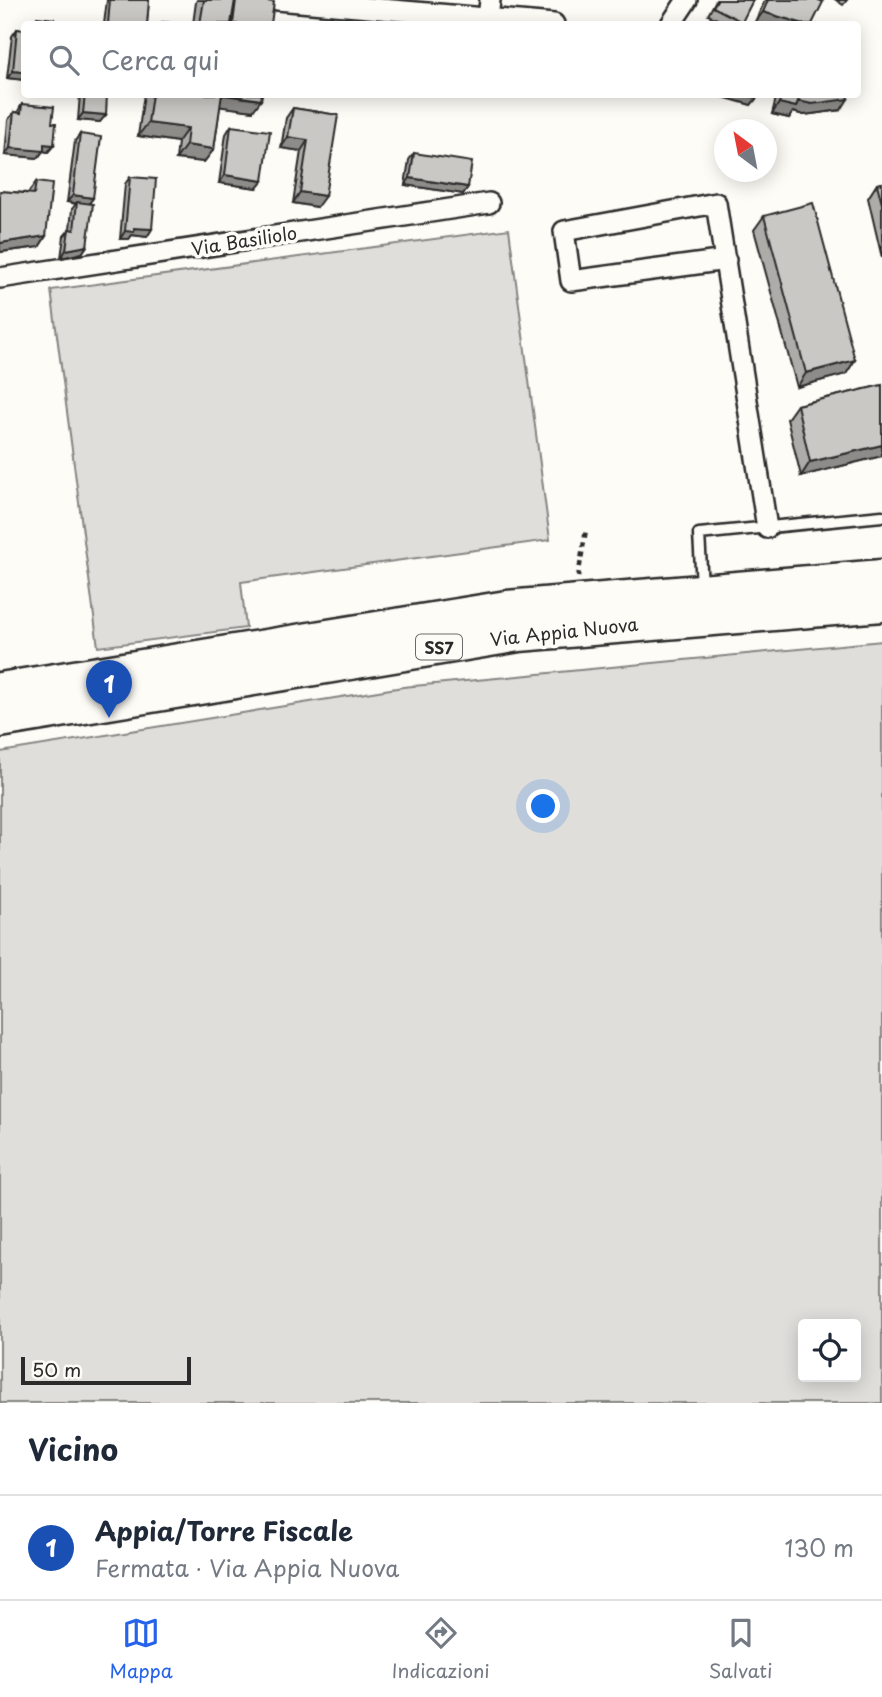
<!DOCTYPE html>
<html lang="it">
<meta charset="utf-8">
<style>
:root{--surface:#fff;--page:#f6f6f7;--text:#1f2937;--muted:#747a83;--line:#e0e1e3;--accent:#2563eb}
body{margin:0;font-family:"Playpen Sans",sans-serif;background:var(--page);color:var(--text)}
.controls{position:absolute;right:21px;bottom:21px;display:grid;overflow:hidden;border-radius:7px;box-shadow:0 4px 18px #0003}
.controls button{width:63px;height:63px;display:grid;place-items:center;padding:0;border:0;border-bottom:2px solid var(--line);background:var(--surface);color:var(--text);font:35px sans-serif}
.compass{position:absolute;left:714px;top:119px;width:63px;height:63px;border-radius:50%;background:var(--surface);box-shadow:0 4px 18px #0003;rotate:328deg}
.scale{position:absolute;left:21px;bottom:18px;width:170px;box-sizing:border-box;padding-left:7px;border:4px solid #2b2b2b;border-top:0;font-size:19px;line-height:24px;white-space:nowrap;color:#2b2b2b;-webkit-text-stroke:5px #fdfcf7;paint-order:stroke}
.you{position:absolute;left:544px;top:807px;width:24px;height:24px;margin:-18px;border:5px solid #fff;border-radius:50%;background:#1a73e8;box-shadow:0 0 0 10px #1a73e833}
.badge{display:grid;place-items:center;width:46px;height:46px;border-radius:50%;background:var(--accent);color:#fff;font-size:23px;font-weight:700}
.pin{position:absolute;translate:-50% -58px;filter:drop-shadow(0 2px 4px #0008)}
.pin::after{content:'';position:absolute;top:37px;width:24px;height:21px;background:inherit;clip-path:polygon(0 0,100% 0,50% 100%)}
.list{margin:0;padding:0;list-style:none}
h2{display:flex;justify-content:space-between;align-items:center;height:91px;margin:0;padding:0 28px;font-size:30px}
h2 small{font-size:23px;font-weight:400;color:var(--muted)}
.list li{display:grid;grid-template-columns:46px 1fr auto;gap:21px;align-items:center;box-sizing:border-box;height:105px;padding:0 28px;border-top:2px solid var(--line)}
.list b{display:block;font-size:26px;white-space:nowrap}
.list p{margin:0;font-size:23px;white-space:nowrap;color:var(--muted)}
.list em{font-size:23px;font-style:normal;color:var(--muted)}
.icon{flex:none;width:38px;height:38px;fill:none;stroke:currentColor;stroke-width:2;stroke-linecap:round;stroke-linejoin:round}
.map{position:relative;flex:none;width:882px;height:1403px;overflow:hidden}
.search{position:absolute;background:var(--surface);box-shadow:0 4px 18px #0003;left:21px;right:21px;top:21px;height:77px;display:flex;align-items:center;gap:18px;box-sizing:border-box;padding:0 24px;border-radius:7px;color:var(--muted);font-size:26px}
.sheet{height:196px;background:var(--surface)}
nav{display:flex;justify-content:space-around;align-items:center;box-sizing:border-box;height:98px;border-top:2px solid var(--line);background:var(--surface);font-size:19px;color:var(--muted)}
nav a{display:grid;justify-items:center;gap:4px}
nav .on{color:var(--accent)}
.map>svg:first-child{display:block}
.green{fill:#dfdeda;stroke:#858482;stroke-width:2;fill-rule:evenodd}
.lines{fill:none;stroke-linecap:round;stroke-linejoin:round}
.lane-casing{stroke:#2b2b2b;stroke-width:15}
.street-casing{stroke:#2b2b2b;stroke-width:24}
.primary-casing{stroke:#2b2b2b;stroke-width:37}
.path{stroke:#2b2b2b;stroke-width:4.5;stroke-dasharray:5 5;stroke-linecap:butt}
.lane{stroke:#fdfcf7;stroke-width:10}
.street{stroke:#fdfcf7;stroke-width:19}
.primary{stroke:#fdfcf7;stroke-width:32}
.wall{fill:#adaca9;stroke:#2b2b2b;stroke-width:2}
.shaded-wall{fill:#8d8c89;stroke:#2b2b2b;stroke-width:2}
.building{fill:#c9c8c4;stroke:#2b2b2b;stroke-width:2}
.labels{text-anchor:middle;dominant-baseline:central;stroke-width:7;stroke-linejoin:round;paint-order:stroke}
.shield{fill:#fdfcf7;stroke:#6a6a68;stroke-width:2}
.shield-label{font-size:16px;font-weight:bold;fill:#2b2b2b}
.street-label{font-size:18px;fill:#2b2b2b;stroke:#fdfcf7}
</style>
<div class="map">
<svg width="882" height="1403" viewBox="0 0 882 1403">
<rect width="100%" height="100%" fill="#fdfcf7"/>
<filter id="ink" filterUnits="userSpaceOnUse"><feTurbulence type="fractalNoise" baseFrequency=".0143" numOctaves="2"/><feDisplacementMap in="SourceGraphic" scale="14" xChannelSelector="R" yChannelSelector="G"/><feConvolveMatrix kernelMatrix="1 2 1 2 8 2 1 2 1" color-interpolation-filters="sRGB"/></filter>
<g filter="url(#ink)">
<!-- green -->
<path class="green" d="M509 229 550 540 241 582 246 628 98 647 51 290Z
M882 641V1403H0V752L403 687ZM803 1324H856V1377H803Z"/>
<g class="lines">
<defs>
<path id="lane" d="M702 586 699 534 882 516"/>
<path id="street" d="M277 0 554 24
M488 19 490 0
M671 24 687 0
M726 260 571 281 564 231 716 203 767 528
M0 278 489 203"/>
<path id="primary" d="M0 689 507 607 882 576
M0 721 519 635 882 605"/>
</defs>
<!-- lane casing -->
<use href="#lane" class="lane-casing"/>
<!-- street casing -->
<use href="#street" class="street-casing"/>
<!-- primary casing -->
<use href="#primary" class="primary-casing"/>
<!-- path -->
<path class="path" d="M578 577 586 530"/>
<!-- lane -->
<use href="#lane" class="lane"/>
<!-- street -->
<use href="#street" class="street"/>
<!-- primary -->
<use href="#primary" class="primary"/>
</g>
<!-- wall -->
<path class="wall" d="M107 0H149L147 24H104Z
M197 0H258L271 24H193L196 2Z
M716 0H753L740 24H728L708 15Z
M765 0H819L812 24H754Z
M836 0H847L843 5Z
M17 29 24 30V80L7 78 12 36Z
M80 94H107L100 122 78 120Z
M144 94H262L253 111 220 106 214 149 204 162 176 159 178 142 138 136Z
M777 94H847L841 110 804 115 793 112 789 118 772 114Z
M22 104 52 123 54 145 48 152 43 151 38 158 5 155 8 120 14 112 17 113Z
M293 108 338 115 317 207 293 203 301 151 281 148 286 118Z
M231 126 257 188 219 183 226 134Z
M80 134 93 198 89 203 87 246 82 253 61 258 64 236 70 229 72 209 76 204 67 202 75 141Z
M414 153 468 187 463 194 405 185 409 160Z
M130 177 152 229 147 237 132 235 129 239H120L125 184Z
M36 182 46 236 39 247 0 252V191L28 193Z
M882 183V258L868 198 877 184Z
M764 216 855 360 846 374 797 387 754 230Z
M882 385V456L801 476 787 419 797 405Z"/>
<!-- shaded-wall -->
<path class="shaded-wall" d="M763 12 804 24H754Z
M13 71 24 72V80L7 78Z
M712 94H744L757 98 751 105Z
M223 95 261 100 253 111 216 106Z
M848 99 841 110 804 115 793 112 789 118 772 114 779 103Z
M83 113 106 115 100 122 78 120Z
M148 123 188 128 178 142 138 136Z
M288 137 308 140 301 151 281 148Z
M44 144 54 145 48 152 43 151 38 158 5 155 10 148Z
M186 145 214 149 204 162 176 159Z
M225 175 263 181 257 188 219 183Z
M410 178 468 187 463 194 405 185Z
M300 192 325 196 317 207 293 203Z
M73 195 93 198 88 205 67 202Z
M134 228 152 229 147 237 132 235 129 239H120L125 231Z
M46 236 39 247 0 252V243Z
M87 246 82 253 61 258 66 250Z
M855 360 846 374 797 387 806 373Z
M882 445V456L801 476 810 462Z"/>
<!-- building -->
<path class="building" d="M110 0H149L147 24H108Z
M204 0H235L231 24H200Z
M236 0H258L274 2 271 24H233Z
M717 0H753L742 22 713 7Z
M768 0H819L823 2 812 24H804L763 12Z
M37 17 54 19V24H36Z
M162 22 183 24H162Z
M17 29 24 30V72L13 71Z
M85 94H107L106 115 83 113Z
M152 94H222L214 149 186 145 188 128 148 123Z
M223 94H262L261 100Z
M744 94H757V98Z
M782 94H847L848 99 812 104 798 101 796 107 779 103Z
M22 104 54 107 52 123H56L54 145 44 144V151L10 148 14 112 21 113Z
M293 108 338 115 325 196 300 192 308 140 288 137Z
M231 126 270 131 263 181 225 175Z
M80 134 101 137 93 198 73 195Z
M414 153 472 162 468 187 410 178Z
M130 177 156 179 152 229 134 228V232L125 231Z
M36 182 52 184 46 236 0 243V191L34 194Z
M882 183V204L877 184Z
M77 202 93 204 87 246 66 250 69 229 74 230Z
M813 203 855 360 806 373 764 216Z
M882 385V445L810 462 797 405Z"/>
</g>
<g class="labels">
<!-- shield labels -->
<rect class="shield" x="416" y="634.5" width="46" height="25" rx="5"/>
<g class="shield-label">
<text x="439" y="647">SS7</text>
</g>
<!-- street labels -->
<g class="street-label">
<text transform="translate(244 240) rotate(-9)">Via Basiliolo</text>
<text transform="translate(564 631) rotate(-6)">Via Appia Nuova</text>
</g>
</g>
</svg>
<div class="controls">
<button><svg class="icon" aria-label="locate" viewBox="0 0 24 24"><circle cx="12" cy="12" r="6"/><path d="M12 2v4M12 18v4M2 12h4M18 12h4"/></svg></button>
</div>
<svg class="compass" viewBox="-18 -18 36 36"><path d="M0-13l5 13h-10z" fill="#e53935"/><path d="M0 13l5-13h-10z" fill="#747a83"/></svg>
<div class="scale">50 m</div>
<div class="you"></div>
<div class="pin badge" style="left:109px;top:718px;background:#1a4fb4">1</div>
<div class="search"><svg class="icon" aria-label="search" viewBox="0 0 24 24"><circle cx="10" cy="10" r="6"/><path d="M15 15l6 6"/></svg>Cerca qui</div>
</div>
<section class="sheet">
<h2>Vicino<small></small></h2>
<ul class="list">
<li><span class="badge" style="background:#1a4fb4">1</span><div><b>Appia/Torre Fiscale</b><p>Fermata · Via Appia Nuova</p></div><em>130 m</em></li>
</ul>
</section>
<nav>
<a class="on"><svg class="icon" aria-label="map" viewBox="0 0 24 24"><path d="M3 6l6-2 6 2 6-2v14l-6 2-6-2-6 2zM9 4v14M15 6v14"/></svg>Mappa</a>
<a><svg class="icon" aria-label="directions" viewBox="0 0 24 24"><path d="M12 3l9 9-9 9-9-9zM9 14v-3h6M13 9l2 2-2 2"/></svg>Indicazioni</a>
<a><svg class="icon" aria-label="saved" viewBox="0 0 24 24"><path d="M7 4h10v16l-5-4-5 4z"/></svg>Salvati</a>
</nav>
